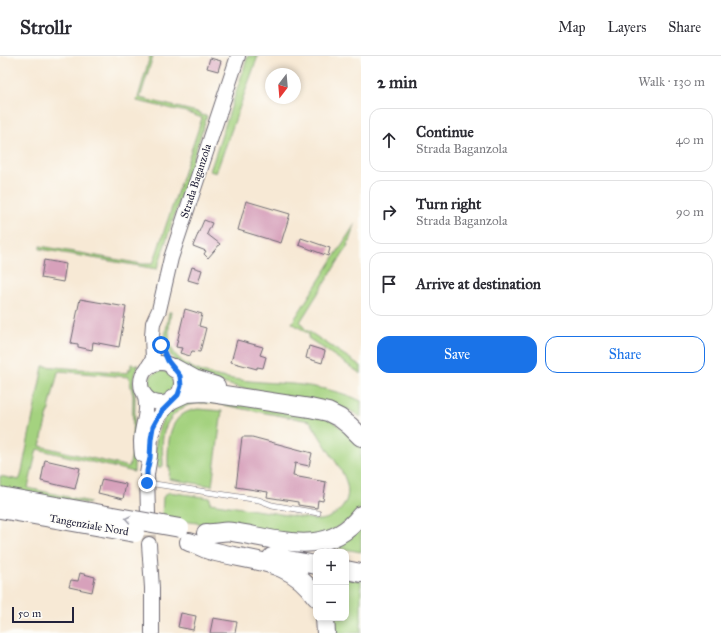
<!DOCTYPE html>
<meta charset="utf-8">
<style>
:root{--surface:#fff;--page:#f2f2f3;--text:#2b2b33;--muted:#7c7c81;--line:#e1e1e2;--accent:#1a73e8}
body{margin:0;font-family:"IM FELL Great Primer",serif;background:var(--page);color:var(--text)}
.controls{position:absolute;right:12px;bottom:12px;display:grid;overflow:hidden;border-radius:8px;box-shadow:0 2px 6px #0003}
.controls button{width:36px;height:36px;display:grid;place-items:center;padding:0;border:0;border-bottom:1px solid var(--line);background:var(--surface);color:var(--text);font:20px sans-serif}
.compass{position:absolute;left:265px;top:12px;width:36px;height:36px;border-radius:50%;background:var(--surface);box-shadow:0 2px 6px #0003;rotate:196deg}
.scale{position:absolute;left:12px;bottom:10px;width:62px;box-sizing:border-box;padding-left:4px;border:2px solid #22223b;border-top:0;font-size:11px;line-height:14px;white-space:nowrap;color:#22223b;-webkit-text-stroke:3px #fdfcf7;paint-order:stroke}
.stop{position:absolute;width:12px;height:12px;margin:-9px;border:3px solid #1a73e8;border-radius:50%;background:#fff}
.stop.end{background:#1a73e8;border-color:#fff;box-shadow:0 1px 4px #0008}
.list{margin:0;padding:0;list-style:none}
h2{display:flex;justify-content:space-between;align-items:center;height:52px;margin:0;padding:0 16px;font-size:17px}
h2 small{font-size:13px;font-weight:400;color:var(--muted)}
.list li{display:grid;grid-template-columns:26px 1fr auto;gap:12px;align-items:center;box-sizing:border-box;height:64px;margin:0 8px 8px;padding:0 8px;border:1px solid var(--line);border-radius:12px}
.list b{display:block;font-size:15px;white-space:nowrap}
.list p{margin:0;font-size:13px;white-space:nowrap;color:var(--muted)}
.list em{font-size:13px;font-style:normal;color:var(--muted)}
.actions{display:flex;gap:8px;padding:12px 16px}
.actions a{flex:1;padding:9px 0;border:1px solid var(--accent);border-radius:12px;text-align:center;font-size:14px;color:var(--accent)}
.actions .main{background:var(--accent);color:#fff}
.icon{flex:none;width:22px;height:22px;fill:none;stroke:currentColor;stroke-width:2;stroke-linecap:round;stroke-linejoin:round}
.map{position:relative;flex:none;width:361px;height:577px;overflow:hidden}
header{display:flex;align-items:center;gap:24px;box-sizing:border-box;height:56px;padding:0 20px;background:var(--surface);border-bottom:1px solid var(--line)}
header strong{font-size:19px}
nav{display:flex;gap:22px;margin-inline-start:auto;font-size:14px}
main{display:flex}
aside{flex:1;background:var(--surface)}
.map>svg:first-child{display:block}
.green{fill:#a4d27f;stroke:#637a5d;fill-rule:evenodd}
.building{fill:#d7a1bb}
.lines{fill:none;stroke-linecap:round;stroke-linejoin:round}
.secondary-tunnel{stroke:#ccc1b6;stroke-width:14;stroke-dasharray:14 7;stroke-linecap:butt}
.lane-casing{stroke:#6d6871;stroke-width:6}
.secondary-casing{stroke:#6d6871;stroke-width:16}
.highway-casing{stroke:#6d6871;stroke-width:20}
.lane{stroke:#fff;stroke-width:5}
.secondary{stroke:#fff;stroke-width:14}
.highway{stroke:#fff;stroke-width:18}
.highway-bridge-casing{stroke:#6d6871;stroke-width:20;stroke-linecap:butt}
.highway-bridge{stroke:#fff;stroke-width:18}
.oneway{stroke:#9c9ca7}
.route{stroke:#1a73e8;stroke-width:5}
.labels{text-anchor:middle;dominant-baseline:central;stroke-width:3;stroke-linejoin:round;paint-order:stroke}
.street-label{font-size:11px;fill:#22223b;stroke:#fdfcf7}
</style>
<header>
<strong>Strollr</strong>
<nav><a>Map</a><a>Layers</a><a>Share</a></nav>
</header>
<main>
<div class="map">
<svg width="361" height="577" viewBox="0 0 361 577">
<rect width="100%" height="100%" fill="#fdfcf7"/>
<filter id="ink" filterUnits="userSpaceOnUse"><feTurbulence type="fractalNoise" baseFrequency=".025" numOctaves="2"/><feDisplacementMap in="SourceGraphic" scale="8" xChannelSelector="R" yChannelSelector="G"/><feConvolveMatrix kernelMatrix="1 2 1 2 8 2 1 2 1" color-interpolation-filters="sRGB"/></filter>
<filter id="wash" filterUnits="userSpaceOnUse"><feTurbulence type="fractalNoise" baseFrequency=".012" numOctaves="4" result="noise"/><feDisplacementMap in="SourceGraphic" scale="16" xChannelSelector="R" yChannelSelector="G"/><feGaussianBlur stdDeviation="0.9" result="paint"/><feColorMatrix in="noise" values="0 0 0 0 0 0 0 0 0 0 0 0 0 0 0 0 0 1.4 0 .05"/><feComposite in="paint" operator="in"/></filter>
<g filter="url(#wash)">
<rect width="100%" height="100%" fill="#f7e9d5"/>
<!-- green -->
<path class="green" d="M150 0H153L140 42 201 57V59L207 60 157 213 40 193V190L142 208H153L202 62 186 56 137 45Z
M248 0H258L216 117 210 115Z
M355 168 347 191 300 266 305 273 361 310V318L308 282 309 278 292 267Z
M169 256H171C169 269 167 283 173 295 192 328 269 325 302 329 322 332 343 336 361 345V361L349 354 329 347 241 332 204 322 175 305 169 296 165 281Z
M131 308 138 309 135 316 133 325 135 340 134 416 37 393 28 432 90 446 89 448 0 432V420L19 424 21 420 43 310 128 317 129 313H131ZM60 315 129 321 133 340 132 398 129 411 40 390 58 316Z
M149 327a12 12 0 1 1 24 0a12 12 0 1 1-24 0Z
M191 341 325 359 361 388V451L357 459 318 483 182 465 162 461 163 441 169 436 210 442V447L319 464C327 464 335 459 341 453 357 434 341 414 330 397 323 386 317 376 310 365 288 361 266 357 244 353 228 350 209 344 192 348 182 350 172 359 167 368 160 381 163 397 163 410L158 412C152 395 157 368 169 355 174 349 184 345 191 341Z
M198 353 222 355 212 430 169 423 170 411H168C168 386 167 357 198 353Z
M361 466V496L334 491V489Z
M346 522 361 525V577H332L331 562H346Z"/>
<g id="blocks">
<!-- building -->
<path class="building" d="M210 2 221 5 218 15 207 12Z
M246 145 290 158 281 187 238 174Z
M204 164 212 167 207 178 220 188 208 202 204 198 206 195 193 190Z
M301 182 330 192 328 200 299 189Z
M44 204 66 208 63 226 41 222Z
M192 211 202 214 198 227 188 224Z
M80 243 126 251 119 291 93 286 92 294 78 291V288L71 287Z
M185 253 202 258 199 270 206 272 200 296 192 295 190 300 180 297 182 292 176 291Z
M237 284 263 291 260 299 266 301 263 312 257 311V313L231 306Z
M309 290 325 295 322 307 306 302Z
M242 381H252L312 397 309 410 295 407 293 420 326 426 323 445 318 444 317 452 298 449V446L267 441 268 436 236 431Z
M45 404 80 412 75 433 41 425Z
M102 423 126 428 123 443 98 437Z
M80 517 95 521 92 536 69 531 71 524 78 525Z
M181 557 196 560 193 574 178 571Z
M213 562 237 566 235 577H210Z"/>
</g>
</g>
<g filter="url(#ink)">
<use href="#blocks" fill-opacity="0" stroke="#6d6871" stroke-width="1"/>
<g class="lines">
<!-- secondary-tunnel -->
<path class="secondary-tunnel" d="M148 458 149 488"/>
<defs>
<path id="lane" d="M148 427 259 444 272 449 318 457"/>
<path id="secondary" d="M141 327a20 20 0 1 1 40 0a20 20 0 1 1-40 0Z
M146 314 153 303 152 280 153 267 159 254 171 202 238 0
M142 399C141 391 140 384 142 376 144 363 149 352 144 338
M148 458 147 418 150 400 151 379 159 360 173 344
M149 488 152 532V577"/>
<path id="highway" d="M174 312 194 323 216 330
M173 343 186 337 205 336 310 352 328 356 340 362 350 370 361 381
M206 477C215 478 224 474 233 476 278 483 328 503 361 459
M189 486C197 488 204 493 212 495 251 506 290 502 316 541
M272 501 316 509
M346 514 361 517
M325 562 326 577"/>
</defs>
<!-- lane casing -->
<use href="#lane" class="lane-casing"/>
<!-- secondary casing -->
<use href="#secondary" class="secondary-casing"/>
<!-- highway casing -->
<use href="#highway" class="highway-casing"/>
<!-- lane -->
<use href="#lane" class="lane"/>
<!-- secondary -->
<use href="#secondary" class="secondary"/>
<!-- highway -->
<use href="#highway" class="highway"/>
<defs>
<path id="highway-bridge" d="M0 440 180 472
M0 453 135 477"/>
</defs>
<!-- highway-bridge casing -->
<use href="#highway-bridge" class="highway-bridge-casing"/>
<!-- highway-bridge -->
<use href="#highway-bridge" class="highway-bridge"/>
</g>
<!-- one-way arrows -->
<defs><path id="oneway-chevron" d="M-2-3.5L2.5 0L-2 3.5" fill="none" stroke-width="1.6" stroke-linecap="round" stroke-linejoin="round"/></defs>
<use class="oneway" href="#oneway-chevron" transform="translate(128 463) rotate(-170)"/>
</g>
<g class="lines" filter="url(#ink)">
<!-- route -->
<path class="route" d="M147 427V415L150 402 151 383 153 371 161 356 178 339 181 330 180 320 168 305 161 289"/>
</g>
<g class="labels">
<!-- street labels -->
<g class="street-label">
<text transform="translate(196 125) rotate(-72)">Strada Baganzola</text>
<text transform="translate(89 469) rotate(10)">Tangenziale Nord</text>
</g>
</g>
</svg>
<div class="controls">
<button>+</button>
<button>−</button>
</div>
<svg class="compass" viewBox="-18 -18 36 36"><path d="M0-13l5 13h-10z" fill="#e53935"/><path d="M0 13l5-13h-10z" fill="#7c7c81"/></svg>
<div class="scale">50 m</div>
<div class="stop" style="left:161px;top:289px"></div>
<div class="stop end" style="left:147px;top:427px"></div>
</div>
<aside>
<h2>2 min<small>Walk · 130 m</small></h2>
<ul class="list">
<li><svg class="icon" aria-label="ahead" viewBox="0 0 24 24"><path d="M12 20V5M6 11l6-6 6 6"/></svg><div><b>Continue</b><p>Strada Baganzola</p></div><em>40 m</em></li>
<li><svg class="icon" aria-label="right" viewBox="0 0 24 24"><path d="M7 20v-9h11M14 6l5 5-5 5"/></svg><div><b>Turn right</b><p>Strada Baganzola</p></div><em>90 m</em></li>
<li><svg class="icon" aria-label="arrive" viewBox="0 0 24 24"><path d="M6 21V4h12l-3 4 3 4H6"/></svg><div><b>Arrive at destination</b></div></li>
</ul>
<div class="actions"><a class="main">Save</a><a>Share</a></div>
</aside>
</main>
